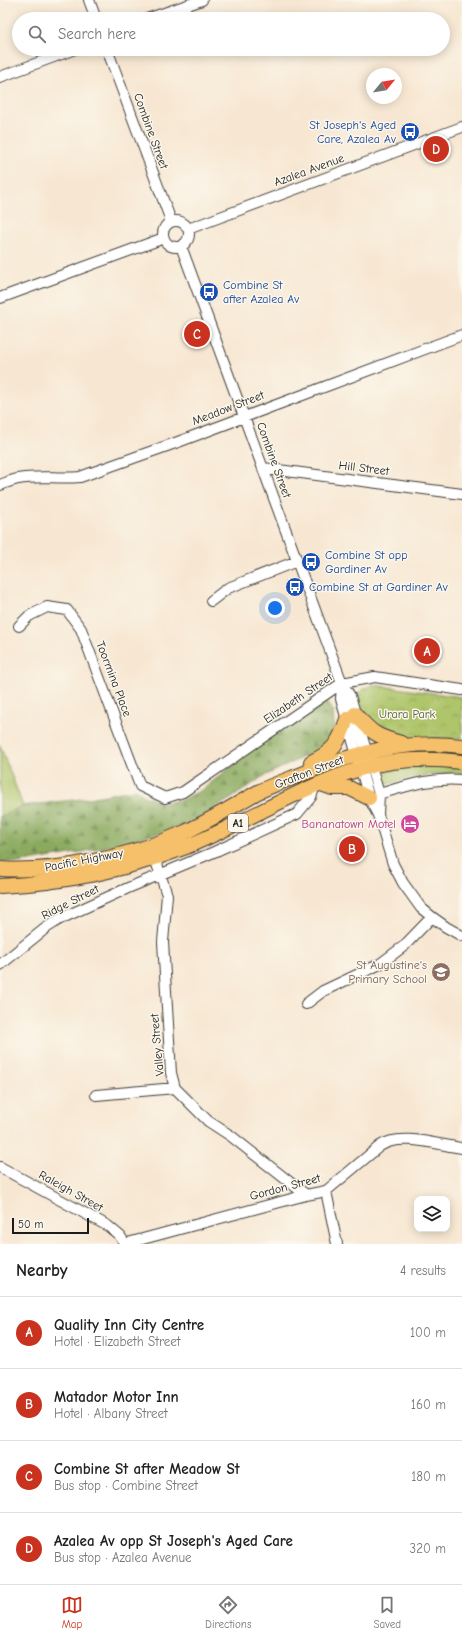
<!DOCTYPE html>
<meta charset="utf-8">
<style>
:root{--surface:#fff;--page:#f6f6f6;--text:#222;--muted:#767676;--line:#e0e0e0;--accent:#c8321e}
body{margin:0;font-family:"Comic Neue",sans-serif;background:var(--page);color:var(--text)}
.controls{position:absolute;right:12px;bottom:12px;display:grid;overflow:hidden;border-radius:8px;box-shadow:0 2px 10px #0003}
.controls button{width:36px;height:36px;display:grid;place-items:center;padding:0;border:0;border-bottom:1px solid var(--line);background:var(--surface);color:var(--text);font:20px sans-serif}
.compass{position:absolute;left:366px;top:68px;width:36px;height:36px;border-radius:50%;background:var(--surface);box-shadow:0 2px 10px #0003;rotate:60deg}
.scale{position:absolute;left:12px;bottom:10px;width:77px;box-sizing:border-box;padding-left:4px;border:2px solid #1c1c1c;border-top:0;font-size:11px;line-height:14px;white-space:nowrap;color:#1c1c1c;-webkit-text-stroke:3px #fbf7ec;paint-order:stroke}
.you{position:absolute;left:275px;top:608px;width:14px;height:14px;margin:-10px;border:3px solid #fff;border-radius:50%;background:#1a73e8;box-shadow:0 0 0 6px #1a73e833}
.badge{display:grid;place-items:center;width:26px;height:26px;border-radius:50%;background:var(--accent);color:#fff;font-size:13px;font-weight:700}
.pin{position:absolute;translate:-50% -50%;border:2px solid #fff;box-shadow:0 1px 4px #0006}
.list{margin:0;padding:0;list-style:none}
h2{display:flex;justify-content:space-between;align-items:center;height:52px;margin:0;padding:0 16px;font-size:17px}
h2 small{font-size:13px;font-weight:400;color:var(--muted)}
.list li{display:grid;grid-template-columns:26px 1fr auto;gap:12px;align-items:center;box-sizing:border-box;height:72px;padding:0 16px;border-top:1px solid var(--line)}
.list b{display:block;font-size:15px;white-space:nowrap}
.list p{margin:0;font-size:13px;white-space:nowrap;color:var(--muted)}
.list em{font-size:13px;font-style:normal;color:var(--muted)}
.icon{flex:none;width:22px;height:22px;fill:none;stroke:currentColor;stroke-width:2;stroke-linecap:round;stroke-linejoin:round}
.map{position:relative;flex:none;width:462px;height:1244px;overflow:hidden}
.search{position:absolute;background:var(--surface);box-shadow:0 2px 10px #0003;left:12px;right:12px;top:12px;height:44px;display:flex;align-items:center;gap:10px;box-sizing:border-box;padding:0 14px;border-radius:22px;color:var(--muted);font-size:15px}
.sheet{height:340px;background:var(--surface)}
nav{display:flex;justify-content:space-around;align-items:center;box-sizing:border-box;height:56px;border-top:1px solid var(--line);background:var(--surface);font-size:11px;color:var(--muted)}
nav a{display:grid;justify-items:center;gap:2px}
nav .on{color:var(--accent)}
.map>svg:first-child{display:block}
.green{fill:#afc56a;stroke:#667043}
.forest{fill:url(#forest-firs);stroke:#54633d}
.park{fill:url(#park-crowns);stroke:#667043}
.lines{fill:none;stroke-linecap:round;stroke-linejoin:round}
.minor-casing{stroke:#3d3a37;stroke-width:12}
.highway-casing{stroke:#3d3a37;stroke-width:16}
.minor{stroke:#fff;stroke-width:10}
.highway{stroke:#f6c06b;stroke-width:14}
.labels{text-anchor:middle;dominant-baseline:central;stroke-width:3;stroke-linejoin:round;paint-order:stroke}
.shield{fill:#fbf7ec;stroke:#5f5e5a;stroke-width:1}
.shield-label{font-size:11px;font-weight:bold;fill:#1c1c1c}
.transit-label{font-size:12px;fill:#164399;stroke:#fbf7ec;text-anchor:start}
.street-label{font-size:12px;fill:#1c1c1c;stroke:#fbf7ec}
.park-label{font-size:12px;fill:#4f5737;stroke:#fbf7ec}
.hotel-label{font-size:12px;fill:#b23c85;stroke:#fbf7ec;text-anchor:end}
.education-label{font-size:12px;fill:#785e54;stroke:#fbf7ec;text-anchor:end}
</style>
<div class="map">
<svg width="462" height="1244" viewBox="0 0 462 1244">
<defs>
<pattern id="forest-firs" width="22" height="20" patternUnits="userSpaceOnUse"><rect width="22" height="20" fill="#8baa5e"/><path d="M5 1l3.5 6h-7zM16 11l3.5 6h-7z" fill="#718a4d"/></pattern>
<pattern id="park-crowns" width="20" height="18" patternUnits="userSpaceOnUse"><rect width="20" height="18" fill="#afc56a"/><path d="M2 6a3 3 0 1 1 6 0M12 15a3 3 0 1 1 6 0" fill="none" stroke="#96a95b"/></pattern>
</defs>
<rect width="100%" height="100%" fill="#fbf7ec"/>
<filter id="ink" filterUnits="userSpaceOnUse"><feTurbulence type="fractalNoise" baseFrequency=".025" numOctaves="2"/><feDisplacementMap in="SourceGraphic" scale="8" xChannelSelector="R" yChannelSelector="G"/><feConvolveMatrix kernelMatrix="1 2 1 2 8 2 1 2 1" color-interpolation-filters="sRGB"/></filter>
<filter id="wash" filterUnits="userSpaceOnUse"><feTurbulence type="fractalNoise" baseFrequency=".012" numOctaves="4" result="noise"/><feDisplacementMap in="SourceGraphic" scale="16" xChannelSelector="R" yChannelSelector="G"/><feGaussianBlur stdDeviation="0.9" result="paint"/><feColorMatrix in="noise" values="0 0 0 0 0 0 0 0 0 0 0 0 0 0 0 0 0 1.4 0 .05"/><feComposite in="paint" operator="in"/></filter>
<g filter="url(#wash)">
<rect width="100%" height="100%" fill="#f7e7d2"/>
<!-- green -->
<path class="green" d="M0 745 23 806 0 817Z
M422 766 462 767V774C435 771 407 778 381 786L379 784 382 774 387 771Z"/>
<!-- forest -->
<path class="forest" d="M326 700 333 711 334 726 329 742 308 755 262 777 232 798 186 825 134 840 82 852 17 863 0 861V817L23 806 89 798 137 789 144 796 163 803 182 800 202 790 261 743 315 705Z"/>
<!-- park -->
<path class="park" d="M373 685 462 697V739L399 738 365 721 356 700C359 691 363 688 373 685Z"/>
</g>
<g filter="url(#ink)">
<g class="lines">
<defs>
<path id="minor" d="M89 0 96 19
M147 19 202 0
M107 49 171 221
M0 77 75 49
M163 234a13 13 0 1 1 26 0a13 13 0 1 1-26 0Z
M188 229 462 127
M181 246 342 683 350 696 379 794 378 815
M0 298 164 238
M263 468 462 494
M0 485C6 483 12 480 18 479 38 475 59 479 80 477L178 442 462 335
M211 601 228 588 297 561
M19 626 29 616 47 607 67 610 81 629 140 786 165 798 183 792 342 683 375 677 462 690
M342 683 341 699 369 798 378 815 393 864 403 883 421 908 432 917 446 927 462 936
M379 794C406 786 433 777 462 780
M155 858 167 895 163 942 171 1073 175 1088 208 1121 231 1136 306 1195
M0 965 46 928 60 919 128 888 214 852 297 814 311 797 315 786
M306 1004 323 991 380 964 404 946 432 917
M96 1095 175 1088
M0 1167 108 1226 120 1236 125 1244
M326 1191 337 1244
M124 1244 306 1195 326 1191 380 1146C400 1132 439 1145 462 1148"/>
<path id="highway" d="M355 714C373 734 376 736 401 743
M311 762C333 752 339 743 347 719
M321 784 332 788H349L369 798
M0 869C56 873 132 856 183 833 209 821 233 806 258 792 270 786 284 781 297 776 351 754 403 739 462 746
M0 886C63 883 127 870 186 847 245 823 299 787 360 769 393 759 428 758 462 762"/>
</defs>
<!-- minor casing -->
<use href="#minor" class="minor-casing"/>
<!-- highway casing -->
<use href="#highway" class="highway-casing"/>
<!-- minor -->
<use href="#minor" class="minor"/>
<!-- highway -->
<use href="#highway" class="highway"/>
</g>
</g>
<!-- icons -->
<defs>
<symbol id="bus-disc" viewBox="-11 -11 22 22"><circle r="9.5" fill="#1a4fb4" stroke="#fbf7ec"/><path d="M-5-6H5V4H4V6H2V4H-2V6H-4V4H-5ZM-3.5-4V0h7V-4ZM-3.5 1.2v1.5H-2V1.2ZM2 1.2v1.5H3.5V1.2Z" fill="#fff"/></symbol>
<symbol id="hotel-disc" viewBox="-11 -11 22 22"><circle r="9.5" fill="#d1479c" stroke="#fbf7ec"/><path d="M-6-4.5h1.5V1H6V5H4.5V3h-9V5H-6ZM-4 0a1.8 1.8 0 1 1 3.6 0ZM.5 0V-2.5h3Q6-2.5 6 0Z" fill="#fff"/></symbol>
<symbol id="school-disc" viewBox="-11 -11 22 22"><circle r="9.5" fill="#8d6e63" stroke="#fbf7ec"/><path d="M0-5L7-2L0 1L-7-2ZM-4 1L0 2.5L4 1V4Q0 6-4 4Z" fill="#fff"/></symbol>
</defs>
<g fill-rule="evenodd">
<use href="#bus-disc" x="399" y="121" width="22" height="22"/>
<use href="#bus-disc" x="198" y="281" width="22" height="22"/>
<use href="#bus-disc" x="300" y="551" width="22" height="22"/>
<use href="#bus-disc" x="284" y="576" width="22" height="22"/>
<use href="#hotel-disc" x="399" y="813" width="22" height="22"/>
<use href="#school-disc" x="430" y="961" width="22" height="22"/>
</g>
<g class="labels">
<!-- shield labels -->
<rect class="shield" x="228" y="814" width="20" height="18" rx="3"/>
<g class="shield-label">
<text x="238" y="823">A1</text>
</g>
<!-- transit labels -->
<g class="transit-label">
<text x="396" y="125" text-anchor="end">St Joseph's Aged<tspan x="396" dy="14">Care, Azalea Av</tspan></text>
<text x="223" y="285">Combine St<tspan x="223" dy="14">after Azalea Av</tspan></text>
<text x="325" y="555">Combine St opp<tspan x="325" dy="14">Gardiner Av</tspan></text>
<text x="309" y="587">Combine St at Gardiner Av</text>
</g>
<!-- street labels -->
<g class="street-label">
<text transform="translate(151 131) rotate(70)">Combine Street</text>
<text transform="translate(309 170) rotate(-20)">Azalea Avenue</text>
<text transform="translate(228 408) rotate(-21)">Meadow Street</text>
<text transform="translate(274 460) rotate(70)">Combine Street</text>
<text transform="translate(364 468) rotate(7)">Hill Street</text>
<text transform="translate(114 679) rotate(69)">Toormina Place</text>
<text transform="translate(298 698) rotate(-34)">Elizabeth Street</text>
<text transform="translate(309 772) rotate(-21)">Grafton Street</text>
<text transform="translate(84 860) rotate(-11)">Pacific Highway</text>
<text transform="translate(70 902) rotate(-27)">Ridge Street</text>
<text transform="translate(157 1045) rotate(-95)">Valley Street</text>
<text transform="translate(285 1187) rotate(-15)">Gordon Street</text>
<text transform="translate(71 1191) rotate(29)">Raleigh Street</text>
</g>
<!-- park labels -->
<g class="park-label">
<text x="407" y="714">Urara Park</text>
</g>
<!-- hotel labels -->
<g class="hotel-label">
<text x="396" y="824">Bananatown Motel</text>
</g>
<!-- education labels -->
<g class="education-label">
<text x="427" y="965">St Augustine's<tspan x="427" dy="14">Primary School</tspan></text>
</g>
</g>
</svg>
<div class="controls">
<button><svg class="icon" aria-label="layers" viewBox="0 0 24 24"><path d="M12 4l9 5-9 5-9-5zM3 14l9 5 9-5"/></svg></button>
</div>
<svg class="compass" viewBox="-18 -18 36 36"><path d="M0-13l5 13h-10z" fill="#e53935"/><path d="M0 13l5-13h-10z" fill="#767676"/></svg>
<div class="scale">50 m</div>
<div class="you"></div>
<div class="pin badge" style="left:427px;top:651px">A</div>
<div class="pin badge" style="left:352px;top:849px">B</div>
<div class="pin badge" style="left:197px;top:334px">C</div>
<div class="pin badge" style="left:436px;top:149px">D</div>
<div class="search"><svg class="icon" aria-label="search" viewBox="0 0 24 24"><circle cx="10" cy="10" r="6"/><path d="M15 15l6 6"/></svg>Search here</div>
</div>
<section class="sheet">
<h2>Nearby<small>4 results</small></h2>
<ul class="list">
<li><span class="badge">A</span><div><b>Quality Inn City Centre</b><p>Hotel · Elizabeth Street</p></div><em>100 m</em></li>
<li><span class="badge">B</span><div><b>Matador Motor Inn</b><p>Hotel · Albany Street</p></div><em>160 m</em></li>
<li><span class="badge">C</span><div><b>Combine St after Meadow St</b><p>Bus stop · Combine Street</p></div><em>180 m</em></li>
<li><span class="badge">D</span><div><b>Azalea Av opp St Joseph's Aged Care</b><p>Bus stop · Azalea Avenue</p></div><em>320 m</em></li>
</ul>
</section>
<nav>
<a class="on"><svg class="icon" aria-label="map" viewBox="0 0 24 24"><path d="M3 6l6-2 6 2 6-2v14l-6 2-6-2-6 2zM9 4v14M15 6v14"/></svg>Map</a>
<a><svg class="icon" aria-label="directions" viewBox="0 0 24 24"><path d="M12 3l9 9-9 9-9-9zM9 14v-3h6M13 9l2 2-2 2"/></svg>Directions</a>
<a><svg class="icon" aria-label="saved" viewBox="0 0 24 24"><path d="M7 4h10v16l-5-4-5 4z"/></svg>Saved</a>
</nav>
